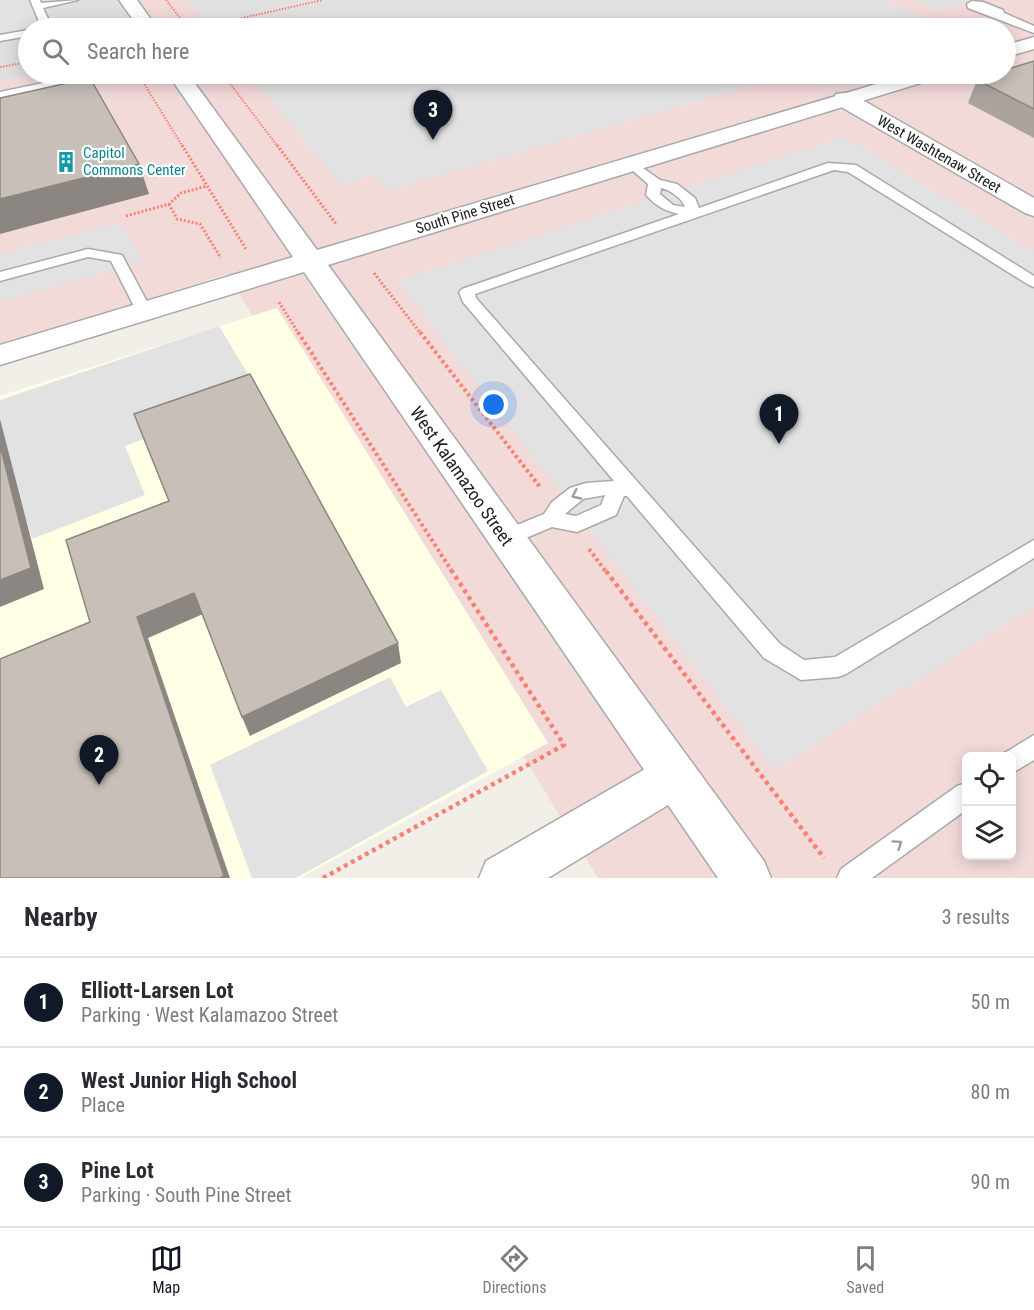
<!DOCTYPE html>
<meta charset="utf-8">
<style>
:root{--surface:#fff;--page:#f7f7f7;--text:#2b2b33;--muted:#7c7c81;--line:#e1e1e2;--accent:#111827}
body{margin:0;font-family:"Roboto Condensed",sans-serif;background:var(--page);color:var(--text)}
.controls{position:absolute;right:18px;bottom:18px;display:grid;overflow:hidden;border-radius:9px;box-shadow:0 3px 15px #0003}
.controls button{width:54px;height:54px;display:grid;place-items:center;padding:0;border:0;border-bottom:2px solid var(--line);background:var(--surface);color:var(--text);font:30px sans-serif}
.you{position:absolute;left:494px;top:405px;width:21px;height:21px;margin:-15px;border:4px solid #fff;border-radius:50%;background:#1a73e8;box-shadow:0 0 0 9px #1a73e833}
.badge{display:grid;place-items:center;width:39px;height:39px;border-radius:50%;background:var(--accent);color:#fff;font-size:20px;font-weight:700}
.pin{position:absolute;translate:-50% -50px;filter:drop-shadow(0 2px 3px #0008)}
.pin::after{content:'';position:absolute;top:32px;width:21px;height:18px;background:inherit;clip-path:polygon(0 0,100% 0,50% 100%)}
.list{margin:0;padding:0;list-style:none}
h2{display:flex;justify-content:space-between;align-items:center;height:78px;margin:0;padding:0 24px;font-size:26px}
h2 small{font-size:20px;font-weight:400;color:var(--muted)}
.list li{display:grid;grid-template-columns:39px 1fr auto;gap:18px;align-items:center;box-sizing:border-box;height:90px;padding:0 24px;border-top:2px solid var(--line)}
.list b{display:block;font-size:22px;white-space:nowrap}
.list p{margin:0;font-size:20px;white-space:nowrap;color:var(--muted)}
.list em{font-size:20px;font-style:normal;color:var(--muted)}
.icon{flex:none;width:33px;height:33px;fill:none;stroke:currentColor;stroke-width:2;stroke-linecap:round;stroke-linejoin:round}
.map{position:relative;flex:none;width:1034px;height:878px;overflow:hidden}
.search{position:absolute;background:var(--surface);box-shadow:0 3px 15px #0003;left:18px;right:18px;top:18px;height:66px;display:flex;align-items:center;gap:15px;box-sizing:border-box;padding:0 21px;border-radius:33px;color:var(--muted);font-size:22px}
.sheet{height:348px;background:var(--surface)}
nav{display:flex;justify-content:space-around;align-items:center;box-sizing:border-box;height:84px;border-top:2px solid var(--line);background:var(--surface);font-size:16px;color:var(--muted)}
nav a{display:grid;justify-items:center;gap:3px}
nav .on{color:var(--accent)}
.map>svg:first-child{display:block}
.residential{fill:#e0dfdf}
.commercial{fill:#f2dad9;fill-rule:evenodd}
.education{fill:#ffffe5}
.parking{fill:#e2e2e2}
.lines{fill:none;stroke-linecap:round;stroke-linejoin:round}
.service-casing{stroke:#a9a9a9;stroke-width:3}
.minor-casing{stroke:#a9a9a9;stroke-width:3}
.tertiary-casing{stroke:#a9a9a9;stroke-width:3}
.path-far3{stroke:#fa8072;stroke-width:2;stroke-dasharray:1.5 1.5;stroke-linecap:butt}
.path-far2{stroke:#fa8072;stroke-width:3;stroke-dasharray:2 2;stroke-linecap:butt}
.path-far1{stroke:#fa8072;stroke-width:4;stroke-dasharray:3 3;stroke-linecap:butt}
.path{stroke:#fa8072;stroke-width:4.5;stroke-dasharray:4 4;stroke-linecap:butt}
.service{fill:#fff;fill-rule:evenodd}
.minor{fill:#fff;fill-rule:evenodd}
.tertiary{fill:#fff;fill-rule:evenodd}
.wall{fill:#aba49e}
.shaded-wall{fill:#8b8681}
.building{fill:#c7bfb8;stroke:#8b8681;stroke-width:1.5}
.oneway{stroke:#9c9c9c}
.labels{text-anchor:middle;dominant-baseline:central;stroke-width:4.5;stroke-linejoin:round;paint-order:stroke}
.far-culture-label{font-size:15px;fill:#0d838f;stroke:#fff;text-anchor:start}
.far-street-label{font-size:15px;fill:#222;stroke:#fff}
.street-label{font-size:18px;fill:#222;stroke:#fff}
</style>
<div class="map">
<svg width="1034" height="878" viewBox="0 0 1034 878">
<rect width="100%" height="100%" fill="#f2efe9"/>
<!-- residential -->
<path class="residential" d="M0 0H124L143 28H28V74H43L0 82Z"/>
<!-- commercial -->
<path class="commercial" d="M124 0H1034V878H598L227 274 0 347V82L43 74H1006V28H143ZM966 756H1012V856H966Z"/>
<!-- education -->
<path class="education" d="M277 308 548 743 300 878H0V396Z"/>
<!-- parking -->
<path class="parking" d="M0 0H43L63 28H28V37L0 43Z
M188 0H881L942 28H212Z
M913 0H977L937 11Z
M249 74H792L389 190 375 174 342 185Z
M844 137 1034 252V607L774 769 398 281Z
M119 223 144 261 0 302V254Z
M219 326 261 396 125 446 145 495 32 539 0 430V400Z
M390 677 406 707 441 690 488 771 296 878H252L210 765Z"/>
<g class="lines">
<defs>
<path id="service" d="M30 0H40L41 3 78 0 43 8 51 25 47 28H36L40 24Z
M972 1 983 2 1003 10 1004 13 1034 26V33L968 8 967 4Z
M28 30V36L0 41V35Z
M86 74H106L100 77 0 98V92Z
M630 159 660 180 677 184 695 198 699 208 828 163 856 165 1034 276V287L1029 285 848 172 834 170 475 294 476 298 780 644 804 660 835 657 1034 540V558L846 674 838 677 801 680 764 658 627 496H624L616 515 577 532 552 527 507 546 500 544 497 538 500 532 544 514 552 502 570 488 586 483 614 481 463 302 459 292 462 289 679 214C665 211 656 206 646 195L648 184 624 163ZM661 188C670 190 682 198 685 207L673 205 660 194ZM605 495 601 505 576 516 565 514 583 499Z
M88 249 122 255 152 311 150 314H138L111 261 88 257 0 281V272Z
M1034 735V760L1012 773V756H1002L1003 754Z
M966 783V810L872 878H837L841 869 957 786Z"/>
<path id="minor" d="M844 93 852 94 1034 198V216L1025 213 836 104 833 99 836 94Z
M675 754 691 761 697 776 691 791 548 878H479L486 861 659 761Z"/>
<path id="tertiary" d="M119 0H137L157 28H139Z
M1034 37V49L1006 57V45Z
M168 74H188L317 250 910 74H940L937 78 328 265 764 861 771 878H718L304 272 0 365V345L293 257Z"/>
</defs>
<!-- service casing -->
<use href="#service" class="service-casing"/>
<!-- minor casing -->
<use href="#minor" class="minor-casing"/>
<!-- tertiary casing -->
<use href="#tertiary" class="tertiary-casing"/>
<!-- path-far3 -->
<path class="path-far3" d="M166 0 188 28
M197 28 323 0
M0 67 23 63
M138 74 183 147
M223 74 278 147"/>
<!-- path-far2 -->
<path class="path-far2" d="M182 145 246 249
M277 145 336 224
M169 204 177 219 200 224 221 258
M126 216 169 204 181 193 207 186
M374 273 421 334
M279 302 299 334"/>
<!-- path-far1 -->
<path class="path-far1" d="M298 332 453 573
M420 332 540 487
M589 549 607 573"/>
<!-- path -->
<path class="path" d="M606 571 824 858
M323 878 564 745 452 571"/>
<!-- service -->
<use href="#service" class="service"/>
<!-- minor -->
<use href="#minor" class="minor"/>
<!-- tertiary -->
<use href="#tertiary" class="tertiary"/>
</g>
<!-- wall -->
<path class="wall" d="M1034 61V138L968 103 977 80Z"/>
<!-- shaded-wall -->
<path class="shaded-wall" d="M139 164 149 194 0 234V199Z
M0 419 44 589 0 607Z
M194 593 203 614 148 638 230 878H220L137 617Z
M398 643 401 663 250 736 242 717Z"/>
<!-- building -->
<path class="building" d="M1034 61V109L977 80 996 74H1005V70Z
M90 78 139 164 0 199V98Z
M250 374 398 643 242 717 194 593 137 617 224 876 220 878H0V659L90 622 66 540 169 501 134 414Z
M0 445 31 568 0 580Z"/>
<!-- one-way arrows -->
<defs><path id="oneway-chevron" d="M-2-3.5L2.5 0L-2 3.5" fill="none" stroke-width="1.6" stroke-linecap="round" stroke-linejoin="round" transform="scale(1.5)"/></defs>
<g class="oneway">
<use href="#oneway-chevron" transform="translate(576 495) rotate(155)"/>
<use href="#oneway-chevron" transform="translate(898 844) rotate(-35)"/>
</g>
<!-- icons -->
<defs>
<symbol id="building-bare" viewBox="-9 -9 18 18"><path d="M-4-6H4V6H1V3H-1V6H-4ZM-2.5-4.3h1.7v1.8h-1.7ZM.8-4.3h1.7v1.8H.8ZM-2.5-1h1.7V.8h-1.7ZM.8-1h1.7V.8H.8Z" fill="#0f9aa8" stroke="#fff" stroke-width="2.5" paint-order="stroke"/></symbol>
</defs>
<g fill-rule="evenodd">
<use href="#building-bare" x="51" y="147" width="30" height="30"/>
</g>
<g class="labels">
<!-- far-culture labels -->
<g class="far-culture-label">
<text x="83" y="153">Capitol<tspan x="83" dy="17">Commons Center</tspan></text>
</g>
<!-- far-street labels -->
<g class="far-street-label">
<text transform="translate(939 154) rotate(30)">West Washtenaw Street</text>
<text transform="translate(465 214) rotate(-17)">South Pine Street</text>
</g>
<!-- street labels -->
<g class="street-label">
<text transform="translate(462 476) rotate(55)">West Kalamazoo Street</text>
</g>
</g>
</svg>
<div class="controls">
<button><svg class="icon" aria-label="locate" viewBox="0 0 24 24"><circle cx="12" cy="12" r="6"/><path d="M12 2v4M12 18v4M2 12h4M18 12h4"/></svg></button>
<button><svg class="icon" aria-label="layers" viewBox="0 0 24 24"><path d="M12 4l9 5-9 5-9-5zM3 14l9 5 9-5"/></svg></button>
</div>
<div class="you"></div>
<div class="pin badge" style="left:779px;top:444px">1</div>
<div class="pin badge" style="left:99px;top:785px">2</div>
<div class="pin badge" style="left:433px;top:140px">3</div>
<div class="search"><svg class="icon" aria-label="search" viewBox="0 0 24 24"><circle cx="10" cy="10" r="6"/><path d="M15 15l6 6"/></svg>Search here</div>
</div>
<section class="sheet">
<h2>Nearby<small>3 results</small></h2>
<ul class="list">
<li><span class="badge">1</span><div><b>Elliott-Larsen Lot</b><p>Parking · West Kalamazoo Street</p></div><em>50 m</em></li>
<li><span class="badge">2</span><div><b>West Junior High School</b><p>Place</p></div><em>80 m</em></li>
<li><span class="badge">3</span><div><b>Pine Lot</b><p>Parking · South Pine Street</p></div><em>90 m</em></li>
</ul>
</section>
<nav>
<a class="on"><svg class="icon" aria-label="map" viewBox="0 0 24 24"><path d="M3 6l6-2 6 2 6-2v14l-6 2-6-2-6 2zM9 4v14M15 6v14"/></svg>Map</a>
<a><svg class="icon" aria-label="directions" viewBox="0 0 24 24"><path d="M12 3l9 9-9 9-9-9zM9 14v-3h6M13 9l2 2-2 2"/></svg>Directions</a>
<a><svg class="icon" aria-label="saved" viewBox="0 0 24 24"><path d="M7 4h10v16l-5-4-5 4z"/></svg>Saved</a>
</nav>
